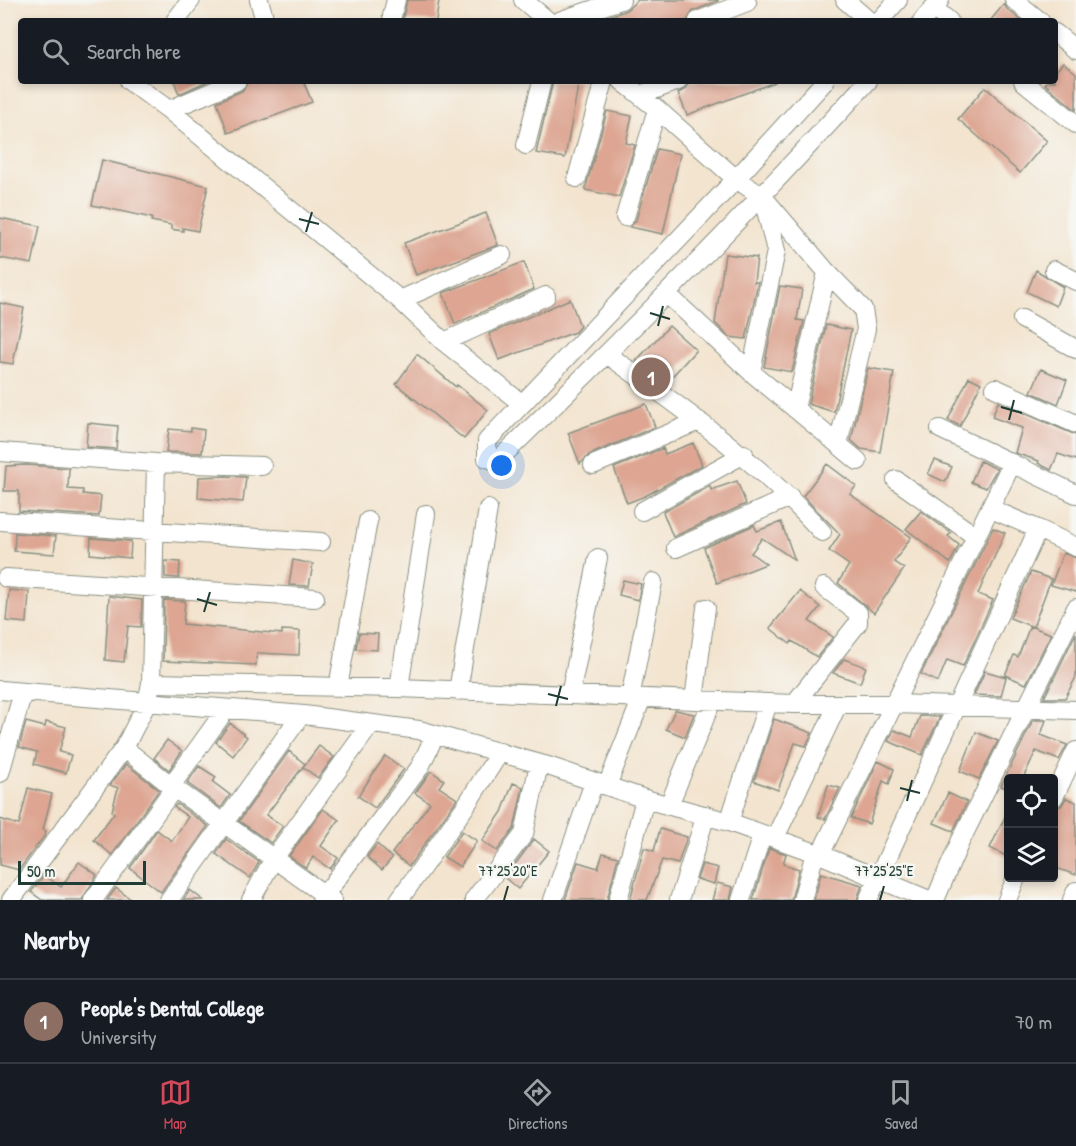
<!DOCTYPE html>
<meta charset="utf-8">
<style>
:root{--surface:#171b24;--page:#242831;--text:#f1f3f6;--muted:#9ea1a6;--line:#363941;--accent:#d1495b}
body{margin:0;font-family:"Patrick Hand",sans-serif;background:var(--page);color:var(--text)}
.controls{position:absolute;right:18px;bottom:18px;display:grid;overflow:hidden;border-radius:6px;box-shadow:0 3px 9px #0003}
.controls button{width:54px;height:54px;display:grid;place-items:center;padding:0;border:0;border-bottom:2px solid var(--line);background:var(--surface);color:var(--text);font:30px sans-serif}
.scale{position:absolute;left:18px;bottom:15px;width:128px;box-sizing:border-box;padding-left:6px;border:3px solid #1f3d34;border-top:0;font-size:16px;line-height:21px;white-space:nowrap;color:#1f3d34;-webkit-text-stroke:4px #f6f6f2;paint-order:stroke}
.you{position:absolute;left:502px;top:466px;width:21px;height:21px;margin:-15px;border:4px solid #fff;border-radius:50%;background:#1a73e8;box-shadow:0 0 0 9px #1a73e833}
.badge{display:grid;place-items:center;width:39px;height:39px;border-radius:50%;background:var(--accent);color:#fff;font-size:20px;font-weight:700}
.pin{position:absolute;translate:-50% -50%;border:3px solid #fff;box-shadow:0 2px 6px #0006}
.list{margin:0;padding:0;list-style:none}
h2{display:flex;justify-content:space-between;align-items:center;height:78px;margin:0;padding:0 24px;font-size:26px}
h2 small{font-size:20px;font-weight:400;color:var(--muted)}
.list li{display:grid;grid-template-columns:39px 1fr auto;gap:18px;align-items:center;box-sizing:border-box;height:84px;padding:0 24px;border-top:2px solid var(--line)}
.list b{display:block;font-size:22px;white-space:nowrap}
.list p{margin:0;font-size:20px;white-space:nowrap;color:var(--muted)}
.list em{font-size:20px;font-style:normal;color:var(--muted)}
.icon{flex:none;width:33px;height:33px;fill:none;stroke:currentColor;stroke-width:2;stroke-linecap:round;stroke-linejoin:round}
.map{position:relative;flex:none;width:1076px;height:900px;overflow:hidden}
.search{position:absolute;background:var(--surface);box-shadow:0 3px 9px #0003;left:18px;right:18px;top:18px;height:66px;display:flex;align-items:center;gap:15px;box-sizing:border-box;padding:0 21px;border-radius:6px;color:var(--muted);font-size:22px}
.sheet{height:162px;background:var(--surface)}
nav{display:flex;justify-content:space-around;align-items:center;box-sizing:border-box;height:84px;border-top:2px solid var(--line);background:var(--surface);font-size:16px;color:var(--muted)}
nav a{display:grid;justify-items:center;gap:3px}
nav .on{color:var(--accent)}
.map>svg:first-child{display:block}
.building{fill:#dda592}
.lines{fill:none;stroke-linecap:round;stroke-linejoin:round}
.minor-casing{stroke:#899082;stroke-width:20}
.minor{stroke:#fff;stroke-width:18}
.ticks{fill:none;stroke:#1f3d34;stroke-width:2}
.ticks-label{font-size:15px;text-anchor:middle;fill:#1f3d34;stroke:#f6f6f2;stroke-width:5;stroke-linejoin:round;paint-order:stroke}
</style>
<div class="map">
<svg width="1076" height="900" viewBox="0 0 1076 900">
<rect width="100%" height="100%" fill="#f6f6f2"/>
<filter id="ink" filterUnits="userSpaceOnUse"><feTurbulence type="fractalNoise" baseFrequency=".0167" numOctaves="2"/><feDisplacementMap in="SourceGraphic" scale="12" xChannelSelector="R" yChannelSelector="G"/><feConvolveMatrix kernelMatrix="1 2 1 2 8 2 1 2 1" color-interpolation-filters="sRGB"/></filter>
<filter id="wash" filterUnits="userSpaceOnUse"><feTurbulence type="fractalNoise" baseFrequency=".008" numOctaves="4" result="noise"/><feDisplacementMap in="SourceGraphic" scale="24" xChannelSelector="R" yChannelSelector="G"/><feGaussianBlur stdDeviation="1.35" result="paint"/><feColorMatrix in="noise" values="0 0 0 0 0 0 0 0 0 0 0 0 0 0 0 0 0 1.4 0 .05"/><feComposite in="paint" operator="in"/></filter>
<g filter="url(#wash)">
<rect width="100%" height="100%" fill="#f3e4cf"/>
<g id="blocks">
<!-- building -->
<path class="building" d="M407 0H439L436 21H402Z
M638 0H718V1L693 11 687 21H594L625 11Z
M1004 4 1007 9 1022 21H990Z
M1063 63 1076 73V110L1045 84 1048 81H1055V72Z
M174 81H208L179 94Z
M248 81H303L312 102 228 133 217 102 242 91Z
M553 81H579L565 158 536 153Z
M689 81H775V82L687 115 678 93 686 89Z
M985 87 1047 141 1020 173 958 119Z
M607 111 632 116 626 143 635 145 619 197 585 190Z
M657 149 680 154 663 234 630 227 636 220Z
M102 160 208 186 198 231 183 228V231L171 229V225L151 221 152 218 92 205Z
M486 213 498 245 416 275 404 243Z
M0 218 40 226 32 264 0 258Z
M725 254 757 258 754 282H758L746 339 729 337 715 323Z
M524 262 534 289 455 324 443 293Z
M1036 270 1063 287 1056 306 1027 292Z
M780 286 802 289 797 320 804 321 792 372 764 367Z
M570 299 580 326 575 332 499 360 489 334Z
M0 303 24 308 13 364 0 362Z
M826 325 851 330 834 412 808 404Z
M669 326 696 350 666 383 636 361Z
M417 354 456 387 457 385 488 410 464 439 396 384Z
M868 368 894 372 880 452 861 449 851 440Z
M1041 369 1067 380 1058 404 1031 392Z
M969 377 981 383 960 426 948 420Z
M998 402 1076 435V460L1058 454 1051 470 1038 463 1039 461 1015 453 1022 428 992 417Z
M646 404 655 427 589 455 580 464 568 433Z
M88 423 118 426 116 449 86 447Z
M191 428 204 430 202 453 166 452 169 429 191 431Z
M693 443 702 465 645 496 627 503 614 468 663 448 665 454Z
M935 460 952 467 945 482 928 474Z
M980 461 997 469 986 488 971 482Z
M827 464 856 486 850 494 911 537 894 562 904 569 874 613 838 583 849 565 829 551 840 534 803 496Z
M26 465 69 468 68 489 83 490V494L101 496 99 516 19 511V491H4L6 466Z
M226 476 246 477 243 502 198 498 199 477Z
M737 481 746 504 673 537 663 512 710 486 711 490Z
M921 511 951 533 948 536 959 545 950 563 906 529Z
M781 522 795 560 762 538 751 553 766 564 717 583 704 548 754 525 757 531Z
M993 528 1005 533 978 594 993 600 963 666 947 660 938 682 921 674Z
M15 533 56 536 54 554 14 551Z
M91 538 131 541 130 558 90 554Z
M1063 553 1076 558V592L1051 585Z
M293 560 313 564 309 586 289 585Z
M165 561 180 562 179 578 165 577Z
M1031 572 1051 579 1033 627 1010 618Z
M623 580 641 584 638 600 619 595Z
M9 590 29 592 27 623 6 621Z
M800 591 820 607 809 621 833 637 817 657 792 641 790 644 770 628Z
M109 596 142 600 141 627 128 626 124 662 105 660Z
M164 600 185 601 183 624 282 634V630L300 631 299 655 257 653 256 665 163 661Z
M1030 626 1051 634 1026 684 1005 675 1014 655 1018 657Z
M359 633 378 634 377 650 356 649Z
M1076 633V677L1065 698H1044Z
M844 659 866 667 860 683 833 673Z
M985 671 1006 677 1001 696 974 695Z
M675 710 694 714 685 737 666 729Z
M920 716 940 717 922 755 888 741 894 730 912 737Z
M774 719 812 733 806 746 795 743 778 790 754 781Z
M1033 720H1046L1041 735 1067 745 1059 760 1036 751 1023 778H1008V789L1001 786Z
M26 722 45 727 46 722 66 727 59 752 71 755 66 773 34 764 37 752 19 747Z
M230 723 247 737 233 756 216 742Z
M976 732 998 741 979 779 960 771Z
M167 740 182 751 169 770 154 758Z
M319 746 334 757 318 778 303 767Z
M289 751 305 764 266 815 283 826 271 843 239 821Z
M385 756 404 769 375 808 358 796Z
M878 761 894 769 889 784 883 781 869 824 851 818Z
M126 764 159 790 112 855 94 840 114 813 112 811 118 788 110 785Z
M199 766 216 777 213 782 230 795 221 808 187 783Z
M431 771 444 780 439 787 457 799 409 866 392 853 430 803 415 793Z
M513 783 523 787 514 829 497 851 482 841 502 812Z
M828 785 840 788 825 819 818 817Z
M28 788 52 794 43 830 46 831 45 835 19 870 0 865V819L19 825Z
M948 793 967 802 953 831 934 823Z
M1066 798 1076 802V875L1053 867V808L1061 806Z
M177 804 208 826 161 892 130 868 157 830 172 841 188 817 174 807Z
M323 809 339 820 321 846 338 858 330 869 313 857 306 868 289 856Z
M1008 811V857L990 848Z
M660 829 687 837 678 864 662 860 647 900H630L644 848 654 851Z
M462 831 477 841 460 867 444 857Z
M226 839 259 862 250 878 216 854Z
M534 839 549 851 518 889 505 878Z
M377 844 392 858 382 870 367 857Z
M769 848 786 854 783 864 799 869 791 900H753Z
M603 853 618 857 607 900H565L578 862 598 868Z
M79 862 97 875 82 900H42L31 892 44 875 61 887Z
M702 864 718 868 714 884 697 879Z
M821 873 862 885 857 900H814Z
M717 883 733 887 730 900H712Z
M116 888 132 900H107Z
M190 890 203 900H183Z"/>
</g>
</g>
<g filter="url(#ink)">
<use href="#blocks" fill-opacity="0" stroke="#899082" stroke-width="1.5"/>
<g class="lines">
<defs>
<path id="minor" d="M259 0 265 21
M523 0 548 21
M845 0 869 21
M1014 0 1040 21
M933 8 949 21
M392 16 396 0
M175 21 191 0
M559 21 621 0
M698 21 747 2
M879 21 898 0
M922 21 940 0
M1055 33 1076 50
M129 81 169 110 400 300 444 342 521 403
M622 81 657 109 736 179 763 197 827 272 863 309 866 329 838 444
M825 81 736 179 487 441V458L497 461C625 338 749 212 868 81
M1023 81 1076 124
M640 95 678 81
M169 110 237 81
M526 145 542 81
M577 178 604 81
M625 217 657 109
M1054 270 1076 281
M667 294 751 372 858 461
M400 300 502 255
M1022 319 1076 349
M444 342 546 296
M608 355C685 410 758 461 822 532
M751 372 776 251 764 202
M995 388 1076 424
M795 409 827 272
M940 429 1076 494
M0 452 156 463 262 466
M593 465 699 421
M896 480 975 536
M642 511 744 454
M0 521 321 542
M1038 529 1076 547
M676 548 790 497
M6 578 315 598
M151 683 399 688 794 704H895L1076 710
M338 687 368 521
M399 688 426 514
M0 690 304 715 419 730 551 767 645 799 729 822 824 856 929 900
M458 691 488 509
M570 695 598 558
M630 698 653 582
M694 700 706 608
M794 704 858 623V613L824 587
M124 748 174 788 332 900
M0 773 23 692
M171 786 226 709
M607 786 642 698
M1054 797 1076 751
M669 805 712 701
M729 822 768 703
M775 838 838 704
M820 855 1012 463
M11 900 124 748 147 703 151 683 156 463
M93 900 174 788
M169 900 301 715
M251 900 274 858 371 724
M321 900 420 767 435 735
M399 900 465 807 500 752
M474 900 524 834 539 764
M553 900 594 782
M618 900 645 799
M679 900 706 815
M741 900 762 835
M802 900 815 853
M868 900 1038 529 991 509
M935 900 960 842 1076 608
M1007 900 1016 878
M1072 900 1076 891"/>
</defs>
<!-- minor casing -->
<use href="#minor" class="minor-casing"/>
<!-- minor -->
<use href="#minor" class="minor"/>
</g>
</g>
<!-- ticks -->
<path class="ticks" d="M299 219 319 224M306 232 312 212M650 313 670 319M658 326 663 306M1001 407 1022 413M1009 420 1014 400M197 599 217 605M204 612 210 592M548 694 568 699M556 706 561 686M900 788 920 793M907 801 912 780M504 900 508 886M880 900 884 886"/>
<g class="ticks-label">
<text x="508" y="876">77°25'20"E</text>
<text x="884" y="876">77°25'25"E</text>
</g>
</svg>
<div class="controls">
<button><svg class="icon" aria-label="locate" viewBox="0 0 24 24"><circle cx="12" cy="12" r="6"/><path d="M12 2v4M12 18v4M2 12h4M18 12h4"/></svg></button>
<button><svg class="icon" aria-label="layers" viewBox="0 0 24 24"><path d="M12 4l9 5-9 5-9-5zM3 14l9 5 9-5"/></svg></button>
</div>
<div class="scale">50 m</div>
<div class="you"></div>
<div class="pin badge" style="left:651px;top:377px;background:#8d6e63">1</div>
<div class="search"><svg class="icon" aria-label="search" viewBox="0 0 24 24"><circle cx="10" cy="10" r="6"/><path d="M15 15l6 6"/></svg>Search here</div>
</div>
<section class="sheet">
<h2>Nearby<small></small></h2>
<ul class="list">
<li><span class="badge" style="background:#8d6e63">1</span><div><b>People's Dental College</b><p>University</p></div><em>70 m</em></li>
</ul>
</section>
<nav>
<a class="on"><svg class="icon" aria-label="map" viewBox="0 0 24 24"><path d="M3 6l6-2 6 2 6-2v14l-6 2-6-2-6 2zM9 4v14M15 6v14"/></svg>Map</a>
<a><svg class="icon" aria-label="directions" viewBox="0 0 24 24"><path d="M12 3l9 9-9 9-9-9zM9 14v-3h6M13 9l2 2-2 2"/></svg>Directions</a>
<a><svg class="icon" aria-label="saved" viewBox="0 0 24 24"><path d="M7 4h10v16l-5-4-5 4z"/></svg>Saved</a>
</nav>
